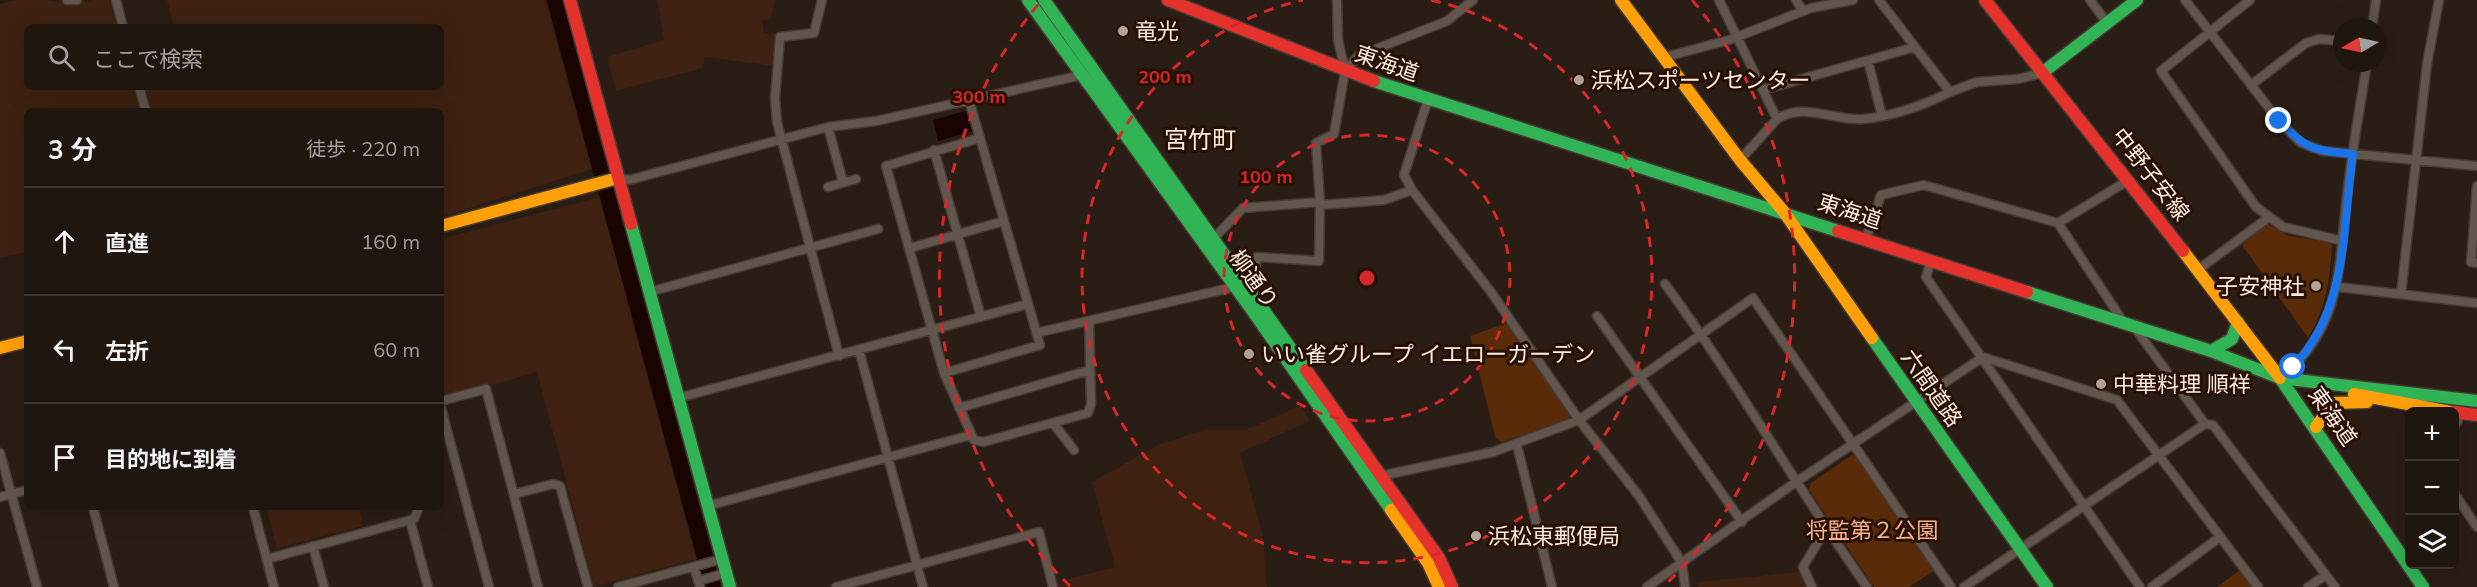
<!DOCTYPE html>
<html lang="ja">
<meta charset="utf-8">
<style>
:root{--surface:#201610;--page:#2d231e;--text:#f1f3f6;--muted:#a29f9f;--line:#3d3530}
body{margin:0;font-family:Mulish,"Noto Sans JP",sans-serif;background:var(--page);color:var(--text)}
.controls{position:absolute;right:18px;bottom:18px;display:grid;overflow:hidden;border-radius:9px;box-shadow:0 6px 24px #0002}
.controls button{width:54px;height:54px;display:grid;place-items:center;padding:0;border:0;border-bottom:2px solid var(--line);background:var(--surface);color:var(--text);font:30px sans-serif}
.compass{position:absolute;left:2333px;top:18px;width:54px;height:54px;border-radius:50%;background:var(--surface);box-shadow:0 6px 24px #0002;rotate:261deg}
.stop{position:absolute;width:18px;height:18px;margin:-14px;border:4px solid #1a73e8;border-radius:50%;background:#fff}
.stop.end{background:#1a73e8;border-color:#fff;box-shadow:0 2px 6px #0008}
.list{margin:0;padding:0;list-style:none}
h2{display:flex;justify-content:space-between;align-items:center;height:78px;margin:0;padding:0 24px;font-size:26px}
h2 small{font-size:20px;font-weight:400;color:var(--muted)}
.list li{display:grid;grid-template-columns:39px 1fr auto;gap:18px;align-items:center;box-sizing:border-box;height:108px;padding:0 24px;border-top:2px solid var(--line)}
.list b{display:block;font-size:22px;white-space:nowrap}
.list em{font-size:20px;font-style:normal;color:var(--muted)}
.icon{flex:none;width:33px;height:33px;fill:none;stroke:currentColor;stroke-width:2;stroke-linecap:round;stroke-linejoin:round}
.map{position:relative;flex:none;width:2477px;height:587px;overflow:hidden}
.search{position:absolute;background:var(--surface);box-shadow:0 6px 24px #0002;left:24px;top:24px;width:420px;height:66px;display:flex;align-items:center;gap:15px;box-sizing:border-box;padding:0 21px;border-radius:9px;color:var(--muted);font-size:22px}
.panel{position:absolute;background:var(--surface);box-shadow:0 6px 24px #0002;left:24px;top:108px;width:420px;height:402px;border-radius:9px}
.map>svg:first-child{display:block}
.built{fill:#3e2111}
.green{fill:#5a2b09}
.water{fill:#190402}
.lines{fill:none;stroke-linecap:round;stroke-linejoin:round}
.river{stroke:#190402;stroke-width:16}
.street-casing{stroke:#463b33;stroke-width:11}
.fast-casing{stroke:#463b33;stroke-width:15}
.slow-casing{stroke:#463b33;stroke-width:15}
.jam-casing{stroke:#463b33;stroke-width:15}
.street{stroke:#61554e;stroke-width:8}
.fast{stroke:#30b455;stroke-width:12}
.slow{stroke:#ff9f0a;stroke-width:12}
.jam{stroke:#e5322d;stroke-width:12}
.route{stroke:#1a73e8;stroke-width:8}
.ring{fill:none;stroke:#d62828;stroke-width:3;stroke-dasharray:10 8}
.poi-dot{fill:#b2a29a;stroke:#281104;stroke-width:2}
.labels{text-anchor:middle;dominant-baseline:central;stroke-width:6;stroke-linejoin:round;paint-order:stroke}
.poi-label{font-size:22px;fill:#fbeae1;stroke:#281104;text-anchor:start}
.street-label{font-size:22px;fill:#fbeae1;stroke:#281104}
.park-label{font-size:22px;fill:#f5b18b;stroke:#281104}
.neighbourhood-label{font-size:24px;fill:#fbeae1;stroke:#281104}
.centre{fill:#d62828;stroke:#281104;stroke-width:3}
.ring-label{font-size:18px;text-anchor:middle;font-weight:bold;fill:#d62828;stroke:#281104;stroke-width:6;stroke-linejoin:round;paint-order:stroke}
</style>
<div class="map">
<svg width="2477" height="587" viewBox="0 0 2477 587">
<rect width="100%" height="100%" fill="#2a1d15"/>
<!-- built -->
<path class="built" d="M15 0H50L70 5 92 0H109L117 27H27V87H133L140 111H27V256L26 252 0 258V4Z
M167 0H545L592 169 441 217V111H152L145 87H441V27H174Z
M657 0H775L771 19 762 21 764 33 776 34 773 66 705 57 703 67 699 69 616 91 607 57 664 40Z
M600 197 696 559 594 587 537 372 441 400V239Z
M1301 405 1309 421 1240 453 1263 536 1267 587H1059L1057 582 1115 567 1092 482 1158 445 1203 430H1246Z
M266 507H359L363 526 277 548Z
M1800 572 1807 587H1698L1697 582Z"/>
<!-- green -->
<path class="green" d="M2267 224 2289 236 2327 242 2332 245C2330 280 2326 308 2308 338L2242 245Z
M1507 323 1571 414 1568 419 1502 442 1496 439 1470 336Z
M1852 455 1859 456 1935 570 1909 587H1874L1809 490 1811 483Z
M2240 570 2252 587H2217Z"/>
<!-- water -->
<path class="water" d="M966 111 972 131 938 141 933 120Z"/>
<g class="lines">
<!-- river -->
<path class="river" d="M555 0 713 587"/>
<defs>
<path id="street" d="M67 0H77
M116 0 123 27
M822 0 814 33 780 37 775 98 777 122 839 356
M1337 0 1338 40 1345 71
M1719 0 1777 119 1740 160
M1796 0 1803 11
M2090 0 2108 24
M2185 0 2279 121 2301 143 2323 151 2477 166
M2250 0 2161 71 2256 207 2283 227 2343 241
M2372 27 2376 0
M1665 57 1729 40 1811 8 1853 0
M1868 61 1882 116
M2251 85 2306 43 2319 39 2342 41
M139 87 146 111
M1763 90 1915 47 1879 0
M1950 92 1977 82 2018 79 2042 73
M1428 99 1404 175 1412 190 1491 292 1579 420 1639 496 1682 563 1685 587
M1777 119C1804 101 1835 122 1864 119 1893 116 1924 105 1950 92L1915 47
M828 127 843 182
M980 138 886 166 944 373 974 440 983 442 1088 413 1091 404 1089 321
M934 150 981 317
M618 178 629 180 828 127 876 121 1082 75
M2477 186 2471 262 2477 263
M828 187 856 179
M1320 205 1384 200 1412 190
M2058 223 2122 320
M1213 239 1243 208 1320 202
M1866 239 1881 195 1924 185 2058 223 2129 180
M910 248 1004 221
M1931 260 1926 277 2140 587
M2199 269 2268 218
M1665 284C1737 382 1797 488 1867 587
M2338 287 2477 303
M649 292 878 229
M2401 294 2427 64 2439 0
M1597 316 1742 522
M2135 328 2205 424 2213 425 2335 587
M1036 333 1234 287 1255 272 1257 257 1319 261 1320 202 1316 143 1334 134 1345 71 1358 56 1447 21 1473 0
M859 350 923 587
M944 373 1040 345 969 100
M2280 378C2343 328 2338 267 2347 195 2352 151 2360 107 2367 63
M678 398 1028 304
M441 401 486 389 538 587
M441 408 489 587
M959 408 1090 370
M1053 423 1074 450
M2454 427 2462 413
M1517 445 1552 587
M0 453 37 587
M1380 476 1493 452 1579 420 1753 298 1951 587
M2454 493 2477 527
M514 494 553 484 560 486 588 587
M0 497 27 490
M707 506 971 435
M93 507 114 587
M253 507 274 587
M410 520 428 587
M313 546 324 587
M267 559 414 519 419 507
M694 567 700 587
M698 581 726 573
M618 587 722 559
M836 587 1039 532 1053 587
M1647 587 1796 482 1983 357 2117 400 2258 587
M1812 587 1803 567 1826 529
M1964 587 2205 424
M2152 587 2220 537
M2308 587 2326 575"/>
<path id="fast" d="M1028 0 1252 310 1391 510
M1044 0 1306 370
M2042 73 2137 0
M1374 81 1838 231
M631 224 730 587
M2027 292 2211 351 2280 378 2423 587
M1872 338 2047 587
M2211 351 2232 339 2238 322
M2280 378 2477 401"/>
<path id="slow" d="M1621 0 1740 160 1784 212 1872 338
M441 226 618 178
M2183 251 2280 378
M0 348 27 341
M2354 394 2451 412
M2316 427 2333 403 2367 402
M1391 510 1428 563 1439 587"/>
<path id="jam" d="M570 0 631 224
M1168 0 1374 81
M1985 0 2183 251
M1838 231 2027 292
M1306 370 1439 558 1452 587
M2454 412 2477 415"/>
</defs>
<!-- street casing -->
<use href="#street" class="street-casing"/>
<!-- fast casing -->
<use href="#fast" class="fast-casing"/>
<!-- slow casing -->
<use href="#slow" class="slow-casing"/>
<!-- jam casing -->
<use href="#jam" class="jam-casing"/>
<!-- street -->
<use href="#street" class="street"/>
<!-- fast -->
<use href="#fast" class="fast"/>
<!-- slow -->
<use href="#slow" class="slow"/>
<!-- jam -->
<use href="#jam" class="jam"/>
</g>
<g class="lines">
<!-- route -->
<path class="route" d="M2279 121C2307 150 2313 150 2353 154 2342 230 2349 307 2293 367"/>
</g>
<!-- distance rings -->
<g class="ring">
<circle cx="1367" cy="278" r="143"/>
<path d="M1431 0A285 285 0 1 1 1303 0"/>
<path d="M1070 586A428 428 0 0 1 1042 0M1692 0A428 428 0 0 1 1664 586"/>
</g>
<!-- markers -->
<g class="poi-dot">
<circle cx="1123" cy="31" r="6"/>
<circle cx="1579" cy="80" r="6"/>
<circle cx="2316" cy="286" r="6"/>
<circle cx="1249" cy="354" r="6"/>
<circle cx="2101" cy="384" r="6"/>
<circle cx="1476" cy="536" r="6"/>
</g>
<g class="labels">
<!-- poi labels -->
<g class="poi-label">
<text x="1135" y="31">竜光</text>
<text x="1591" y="80">浜松スポーツセンター</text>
<text x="2304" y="286" text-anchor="end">子安神社</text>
<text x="1261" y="354">いい雀グループ イエローガーデン</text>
<text x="2113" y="384">中華料理 順祥</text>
<text x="1488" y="536">浜松東郵便局</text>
</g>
<!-- street labels -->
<g class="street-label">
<text transform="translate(1387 63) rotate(19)">東海道</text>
<text transform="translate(2151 174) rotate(52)">中野子安線</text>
<text transform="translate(1850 211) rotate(18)">東海道</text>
<text transform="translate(1254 279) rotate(54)">柳通り</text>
<text transform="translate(1932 388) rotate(55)">六間道路</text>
<text transform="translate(2333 416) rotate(55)">東海道</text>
</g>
<!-- park labels -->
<g class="park-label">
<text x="1872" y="530">将監第２公園</text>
</g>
<!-- neighbourhood labels -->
<g class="neighbourhood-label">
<text x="1200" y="139">宮竹町</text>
</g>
</g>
<circle cx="1367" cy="278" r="9" class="centre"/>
<g class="ring-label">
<text x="1165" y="83">200 m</text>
<text x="979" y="103">300 m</text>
<text x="1266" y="183">100 m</text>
</g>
</svg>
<div class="controls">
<button>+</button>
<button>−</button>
<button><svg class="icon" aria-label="layers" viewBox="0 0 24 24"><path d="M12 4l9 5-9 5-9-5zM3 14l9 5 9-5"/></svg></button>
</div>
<svg class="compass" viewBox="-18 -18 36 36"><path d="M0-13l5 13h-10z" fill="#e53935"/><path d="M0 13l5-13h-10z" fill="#a29f9f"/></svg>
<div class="stop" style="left:2293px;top:367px"></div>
<div class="stop end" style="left:2279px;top:121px"></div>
<div class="search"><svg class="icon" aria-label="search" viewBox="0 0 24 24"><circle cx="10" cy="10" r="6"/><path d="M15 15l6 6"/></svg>ここで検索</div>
<section class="panel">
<h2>3 分<small>徒歩 · 220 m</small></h2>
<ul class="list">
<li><svg class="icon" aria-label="ahead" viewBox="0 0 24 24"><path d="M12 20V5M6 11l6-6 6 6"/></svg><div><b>直進</b></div><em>160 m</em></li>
<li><svg class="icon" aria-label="left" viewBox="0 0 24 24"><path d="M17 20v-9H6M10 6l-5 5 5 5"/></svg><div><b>左折</b></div><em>60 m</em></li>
<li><svg class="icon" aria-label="arrive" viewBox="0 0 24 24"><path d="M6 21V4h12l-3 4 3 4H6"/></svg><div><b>目的地に到着</b></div></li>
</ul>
</section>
</div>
